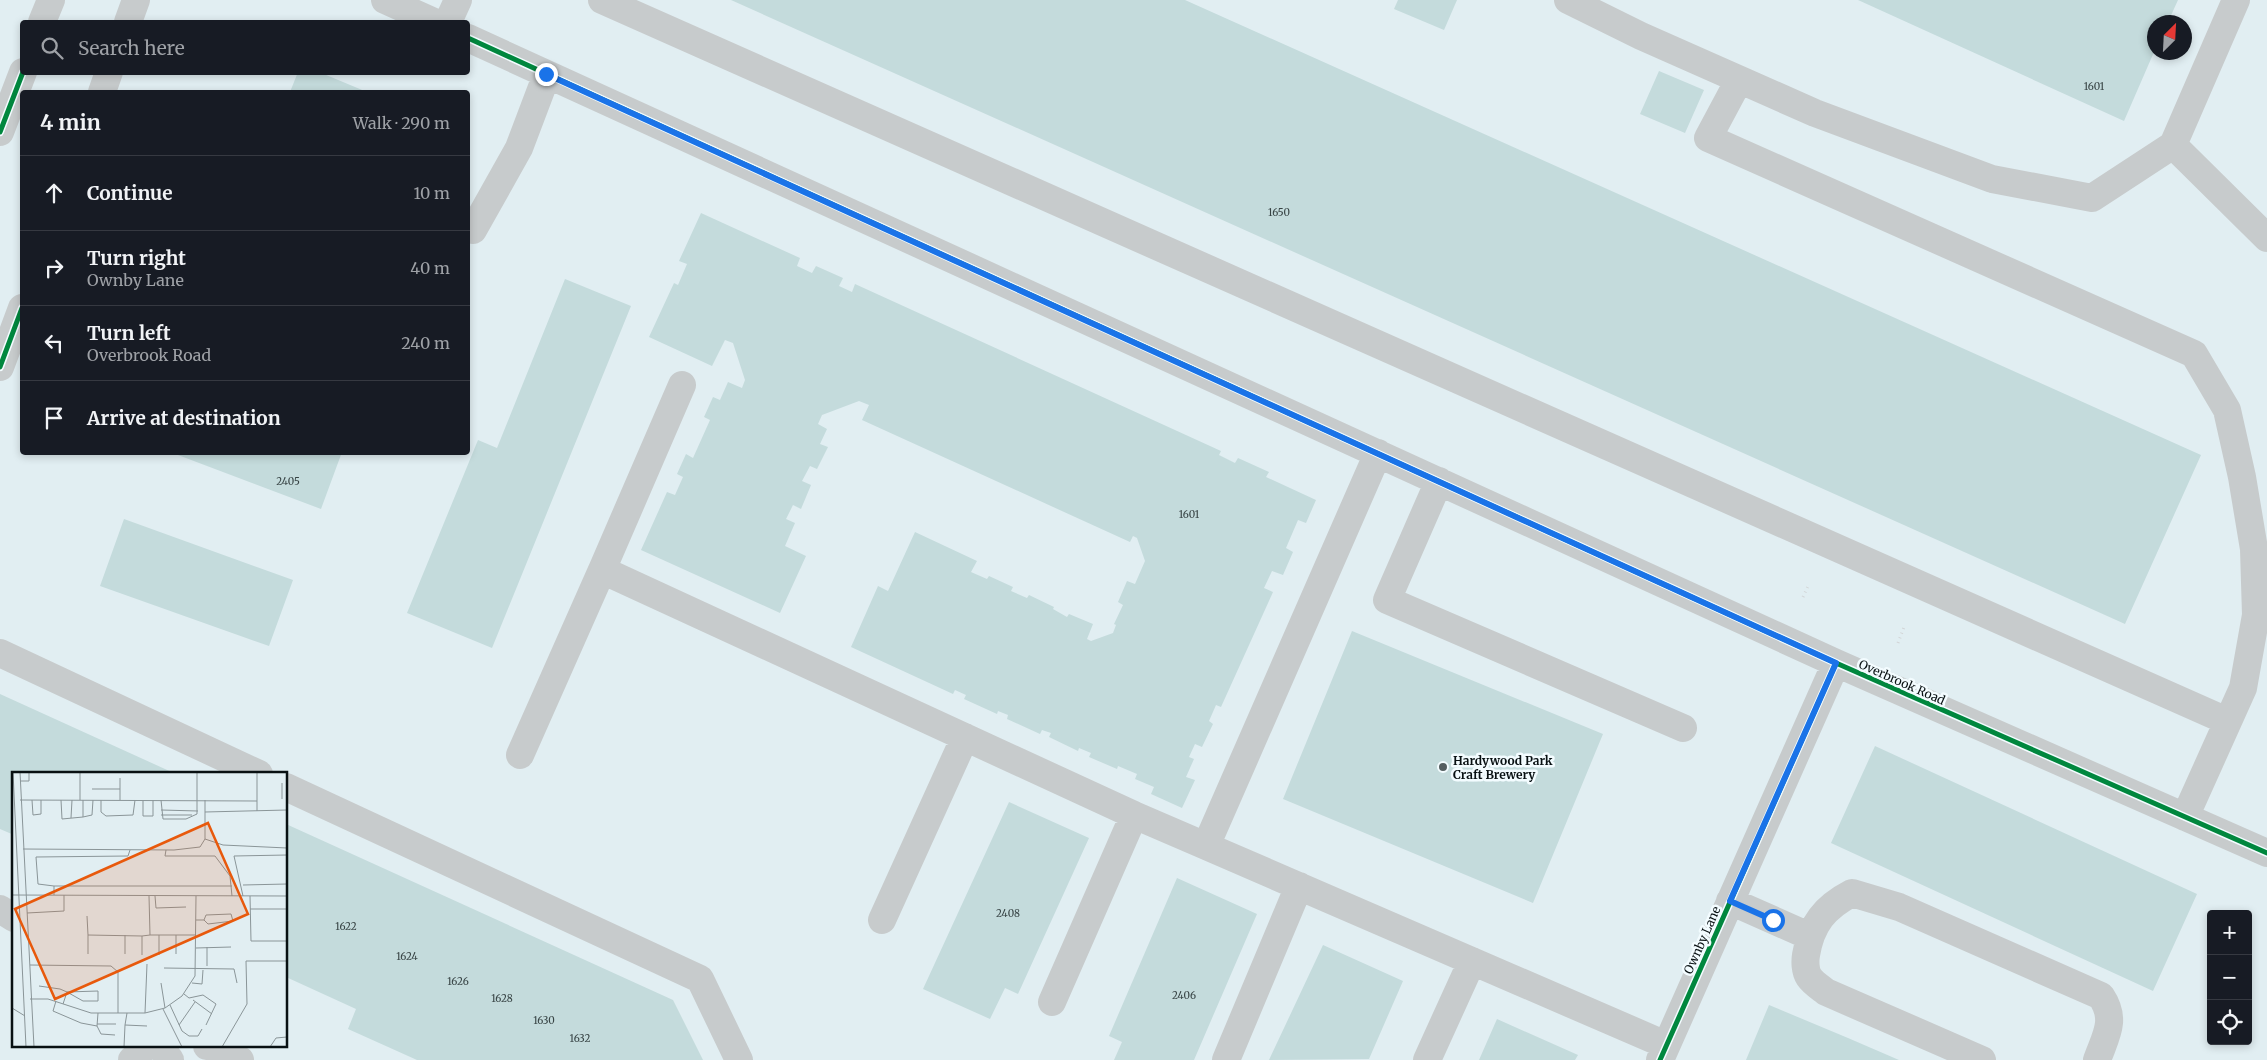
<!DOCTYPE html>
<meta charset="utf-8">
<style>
:root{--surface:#171b24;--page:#242831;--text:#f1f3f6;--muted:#9ea1a6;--line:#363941}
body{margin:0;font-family:Merriweather,serif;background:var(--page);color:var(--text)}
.controls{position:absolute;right:15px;bottom:15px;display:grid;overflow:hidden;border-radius:5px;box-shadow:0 2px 8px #0003}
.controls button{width:45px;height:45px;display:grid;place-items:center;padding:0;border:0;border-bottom:1px solid var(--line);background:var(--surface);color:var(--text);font:25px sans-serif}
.compass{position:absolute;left:2147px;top:15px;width:45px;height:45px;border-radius:50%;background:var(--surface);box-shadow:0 2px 8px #0003;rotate:24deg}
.stop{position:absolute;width:15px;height:15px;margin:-11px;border:4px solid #1a73e8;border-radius:50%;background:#fff}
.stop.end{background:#1a73e8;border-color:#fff;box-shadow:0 1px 5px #0008}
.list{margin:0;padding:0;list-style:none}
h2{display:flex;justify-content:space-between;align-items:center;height:65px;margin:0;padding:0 20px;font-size:21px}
h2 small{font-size:16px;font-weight:400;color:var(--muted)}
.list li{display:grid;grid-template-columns:32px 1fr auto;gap:15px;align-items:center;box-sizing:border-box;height:75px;padding:0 20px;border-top:1px solid var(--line)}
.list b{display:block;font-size:19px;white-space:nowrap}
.list p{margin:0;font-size:16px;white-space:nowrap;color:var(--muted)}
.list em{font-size:16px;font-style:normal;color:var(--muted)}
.icon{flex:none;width:28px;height:28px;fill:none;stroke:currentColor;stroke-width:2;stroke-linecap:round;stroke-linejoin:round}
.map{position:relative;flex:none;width:2267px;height:1060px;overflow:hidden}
.search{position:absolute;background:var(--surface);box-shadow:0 2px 8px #0003;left:20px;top:20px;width:450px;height:55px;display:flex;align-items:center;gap:12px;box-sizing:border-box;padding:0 18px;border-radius:5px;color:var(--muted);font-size:19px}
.panel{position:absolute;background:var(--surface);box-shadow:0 2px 8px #0003;left:20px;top:90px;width:450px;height:365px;border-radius:5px}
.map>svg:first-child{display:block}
.building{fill:#c4dbdc}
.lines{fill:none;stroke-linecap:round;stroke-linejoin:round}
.path{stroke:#d2d5d7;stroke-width:3;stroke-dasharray:1 4;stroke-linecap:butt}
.minor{stroke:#c7cbcc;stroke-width:28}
.cycleway-casing{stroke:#f3fcff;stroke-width:8}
.cycleway{stroke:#00873e;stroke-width:5}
.route{stroke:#1a73e8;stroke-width:6}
.poi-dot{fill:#545e60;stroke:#f3fcff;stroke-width:2}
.labels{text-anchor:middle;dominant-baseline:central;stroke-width:5;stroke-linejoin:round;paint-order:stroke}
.number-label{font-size:10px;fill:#374344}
.street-label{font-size:12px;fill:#081012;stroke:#f3fcff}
.poi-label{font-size:12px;font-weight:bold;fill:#081012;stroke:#f3fcff;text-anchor:start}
.inset-road{fill:none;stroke:#8a9598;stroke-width:1}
.view{fill:#e8590c;fill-opacity:0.15;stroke:#e8590c;stroke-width:2.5}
.inset-edge{fill:none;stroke:#081012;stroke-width:2.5}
</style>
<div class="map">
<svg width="2267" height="1060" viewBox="0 0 2267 1060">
<rect width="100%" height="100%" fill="#e1eef2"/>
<!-- building -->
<path class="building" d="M731 0H1185L2201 455 2125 624Z
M1398 0H1457L1444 30 1394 9Z
M1858 0H2178L2168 22H2154V52L2124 121Z
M1659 71 1704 90 1685 133 1640 114Z
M298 72H319L367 92H290Z
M701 213 800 258 797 266 812 273 816 266 843 278 839 286 852 292 855 284 1221 451 1219 455 1235 463 1238 458 1269 472 1266 477 1316 500 1306 523 1298 520 1286 548 1293 552 1283 575 1272 571 1264 588 1273 592 1221 707 1216 705 1209 721 1213 724 1202 747 1195 744 1189 757 1194 759 1186 777 1195 780 1182 808 1151 794 1154 787 1135 779 1137 774 1118 766 1117 769 1089 757 1091 753 1079 748 1078 751 1049 737 1051 733 1042 730 1040 734 1007 719 1008 715 998 711 997 714 964 699 966 695 955 690 953 694 851 647 878 586 888 591 915 532 977 561 971 572 987 579 989 576 1013 587 1011 591 1027 598 1029 595 1054 607 1053 609 1067 617 1069 614 1093 624 1087 639 1091 641 1113 633 1116 625 1114 624 1123 605 1118 602 1127 581 1135 584 1145 561 1137 538 1133 536 1130 542 862 420 869 405 859 401 822 415 818 424 827 429 820 444 828 447 817 469 810 466 802 481 811 485 801 509 793 505 786 519 795 523 785 546 806 556 780 613 641 550 667 492 675 495 683 477 677 474 686 454 693 458 710 420 704 417 713 397 720 400 728 382 742 388 745 380 733 343 725 340 712 366 649 337 674 283 678 285 687 264 679 261Z
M565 279 631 306 492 648 407 613 478 440 497 448Z
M170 452H342L321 509Z
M124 519 293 580 269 646 100 586Z
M1352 631 1603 734 1533 903 1283 799Z
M0 694 176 774H14V835L0 829Z
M1875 746 2197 894 2153 991 1831 843Z
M1009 802 1089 838 1018 994 1005 988 990 1019 923 989Z
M286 824 673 1000 703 1060H417L348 1029 356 1009 286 977Z
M1177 878 1257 914 1194 1060H1114L1122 1042 1109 1036Z
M1323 945 1403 981 1369 1059 1269 1060Z
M1769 1005 1848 1038 1899 1060H1746Z
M1497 1019 1578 1055 1575 1060H1479Z"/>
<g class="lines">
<!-- path -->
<path class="path" d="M1803 597 1809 584
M1898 643 1904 627"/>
<!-- minor -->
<path class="minor" d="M385 0 434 22
M602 0 2227 721
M1568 0 1641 36 1815 113 1992 179 2092 198 2173 145 2236 0
M42 22 51 0
M128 22 136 0
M448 22 458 0
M468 38 1836 663 2267 853
M1739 80 1708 138 2194 354 2227 410 2242 477 2254 549 2256 615 2243 688 2185 817
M102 92 109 72
M0 132 23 72
M2173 145 2267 238
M468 228 473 230 519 148 547 74
M0 367 22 308
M1378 453 1206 846 1666 1045
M1439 481 1387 600 1683 728
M602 570 682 385
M0 653 259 774
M520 755 602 570 1134 815
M286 787 700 979 739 1060
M1730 901 1809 936
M0 909 14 918
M882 920 965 737
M1052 1002 1134 815 1206 846
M160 1046 170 1060
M207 1046 214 1047 240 1060
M132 1060 146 1046
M1226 1060 1299 886
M1427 1060 1472 961
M1660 1060 1836 663
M1982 1060 1826 992C1821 988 1813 983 1809 977 1805 971 1805 961 1806 955 1811 924 1825 907 1852 893L1899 907 2101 996C2117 1020 2106 1035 2097 1060"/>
<defs>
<path id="cycleway" d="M468 38 1836 663 2267 853
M0 132 23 72
M0 367 22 308
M1660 1060 1836 663"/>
</defs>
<!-- cycleway casing -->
<use href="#cycleway" class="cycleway-casing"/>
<!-- cycleway -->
<use href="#cycleway" class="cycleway"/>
</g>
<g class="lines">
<!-- route -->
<path class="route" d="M546 74 1836 663 1730 901 1773 920"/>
</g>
<!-- markers -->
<circle class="poi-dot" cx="1443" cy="767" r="5"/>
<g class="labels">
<!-- number labels -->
<g class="number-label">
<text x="2094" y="86">1601</text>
<text x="1279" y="212">1650</text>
<text x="288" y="481">2405</text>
<text x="1189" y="514">1601</text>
<text x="1008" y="913">2408</text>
<text x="346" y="926">1622</text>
<text x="407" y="956">1624</text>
<text x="458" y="981">1626</text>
<text x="1184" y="995">2406</text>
<text x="502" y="998">1628</text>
<text x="544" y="1020">1630</text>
<text x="580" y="1038">1632</text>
</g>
<!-- street labels -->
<g class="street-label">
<text transform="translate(1902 682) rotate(24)">Overbrook Road</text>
<text transform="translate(1702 940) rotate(-66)">Ownby Lane</text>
</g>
<!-- poi labels -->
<g class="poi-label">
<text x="1453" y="760">Hardywood Park<tspan x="1453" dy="14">Craft Brewery</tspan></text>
</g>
</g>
<!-- overview -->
<g transform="translate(12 772)">
<rect width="275" height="275" fill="#e1eef2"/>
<path class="inset-road" d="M1 0 14 275M8 0 22 275M245 0V39M8 9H17V0M80 17H108M270 27V11M8 28 245 29M20 28 21 43 29 42V28M49 28 50 47 71 45M68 28V0M71 28V45L80 43 81 28M89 28V40L94 44 121 43 123 28M108 28V6M131 28V44H141V28M149 28 151 47H174L185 42V0M149 38 186 39M193 40 275 38M149 43H180M59 46 60 28M193 67 211 73 275 76M11 77 162 78 188 75 193 67V28M154 78 153 84H203L218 104 220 124M231 113 275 112M42 114 26 112 24 85 116 84 118 78M0 123 275 124M42 123V114H220M137 124 138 163H184M143 124 144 136 174 135M231 124 222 84 275 83M238 124 239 169H275M238 137H274M15 141 52 139V123M75 144 76 163M184 148H192L194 143 219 142 221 149 196 152 192 148M147 163V183M195 175V194M184 176 219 175M76 182V163L130 164M113 182V163M164 182V163M130 183V164L138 163M18 193 99 194 106 200V241M152 196 222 197 225 211M149 211 153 236M180 211 190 212 191 198M27 214 48 217 55 220 71 229H86V219L55 220 51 232M172 222 177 226 191 223 204 232 194 253M18 227H36L79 241H133L153 236 170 224 183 204 184 124M181 228 200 242M44 229 41 239 69 251 85 254 86 241M158 233 170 259 177 264H186L190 257M0 236 13 244M151 237 170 275M115 241 113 253 135 254M133 241 135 192M85 252H104M167 253 183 230M85 254 89 262 103 263M112 275 113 253M210 275 235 232 234 189H275M258 275 264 266 275 265"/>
<path class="view" d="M196 51 236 142 43 227 3 137Z"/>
<rect width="275" height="275" class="inset-edge"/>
</g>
</svg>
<div class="controls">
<button>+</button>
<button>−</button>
<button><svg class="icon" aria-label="locate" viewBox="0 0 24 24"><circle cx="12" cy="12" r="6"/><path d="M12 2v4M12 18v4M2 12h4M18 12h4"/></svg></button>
</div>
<svg class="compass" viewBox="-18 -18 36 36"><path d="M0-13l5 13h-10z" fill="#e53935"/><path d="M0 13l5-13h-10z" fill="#9ea1a6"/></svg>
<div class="stop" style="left:1773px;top:920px"></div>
<div class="stop end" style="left:546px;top:74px"></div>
<div class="search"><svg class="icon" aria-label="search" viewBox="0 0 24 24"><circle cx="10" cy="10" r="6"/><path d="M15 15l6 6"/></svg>Search here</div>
<section class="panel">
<h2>4 min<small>Walk · 290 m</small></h2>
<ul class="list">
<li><svg class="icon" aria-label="ahead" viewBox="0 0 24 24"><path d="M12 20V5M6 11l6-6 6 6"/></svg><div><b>Continue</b></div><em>10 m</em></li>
<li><svg class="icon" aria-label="right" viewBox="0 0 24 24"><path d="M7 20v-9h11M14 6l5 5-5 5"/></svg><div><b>Turn right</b><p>Ownby Lane</p></div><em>40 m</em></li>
<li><svg class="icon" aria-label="left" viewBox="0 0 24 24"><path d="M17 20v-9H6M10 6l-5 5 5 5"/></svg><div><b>Turn left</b><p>Overbrook Road</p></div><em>240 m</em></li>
<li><svg class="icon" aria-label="arrive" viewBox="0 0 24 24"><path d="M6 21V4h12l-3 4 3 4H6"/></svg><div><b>Arrive at destination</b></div></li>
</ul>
</section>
</div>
